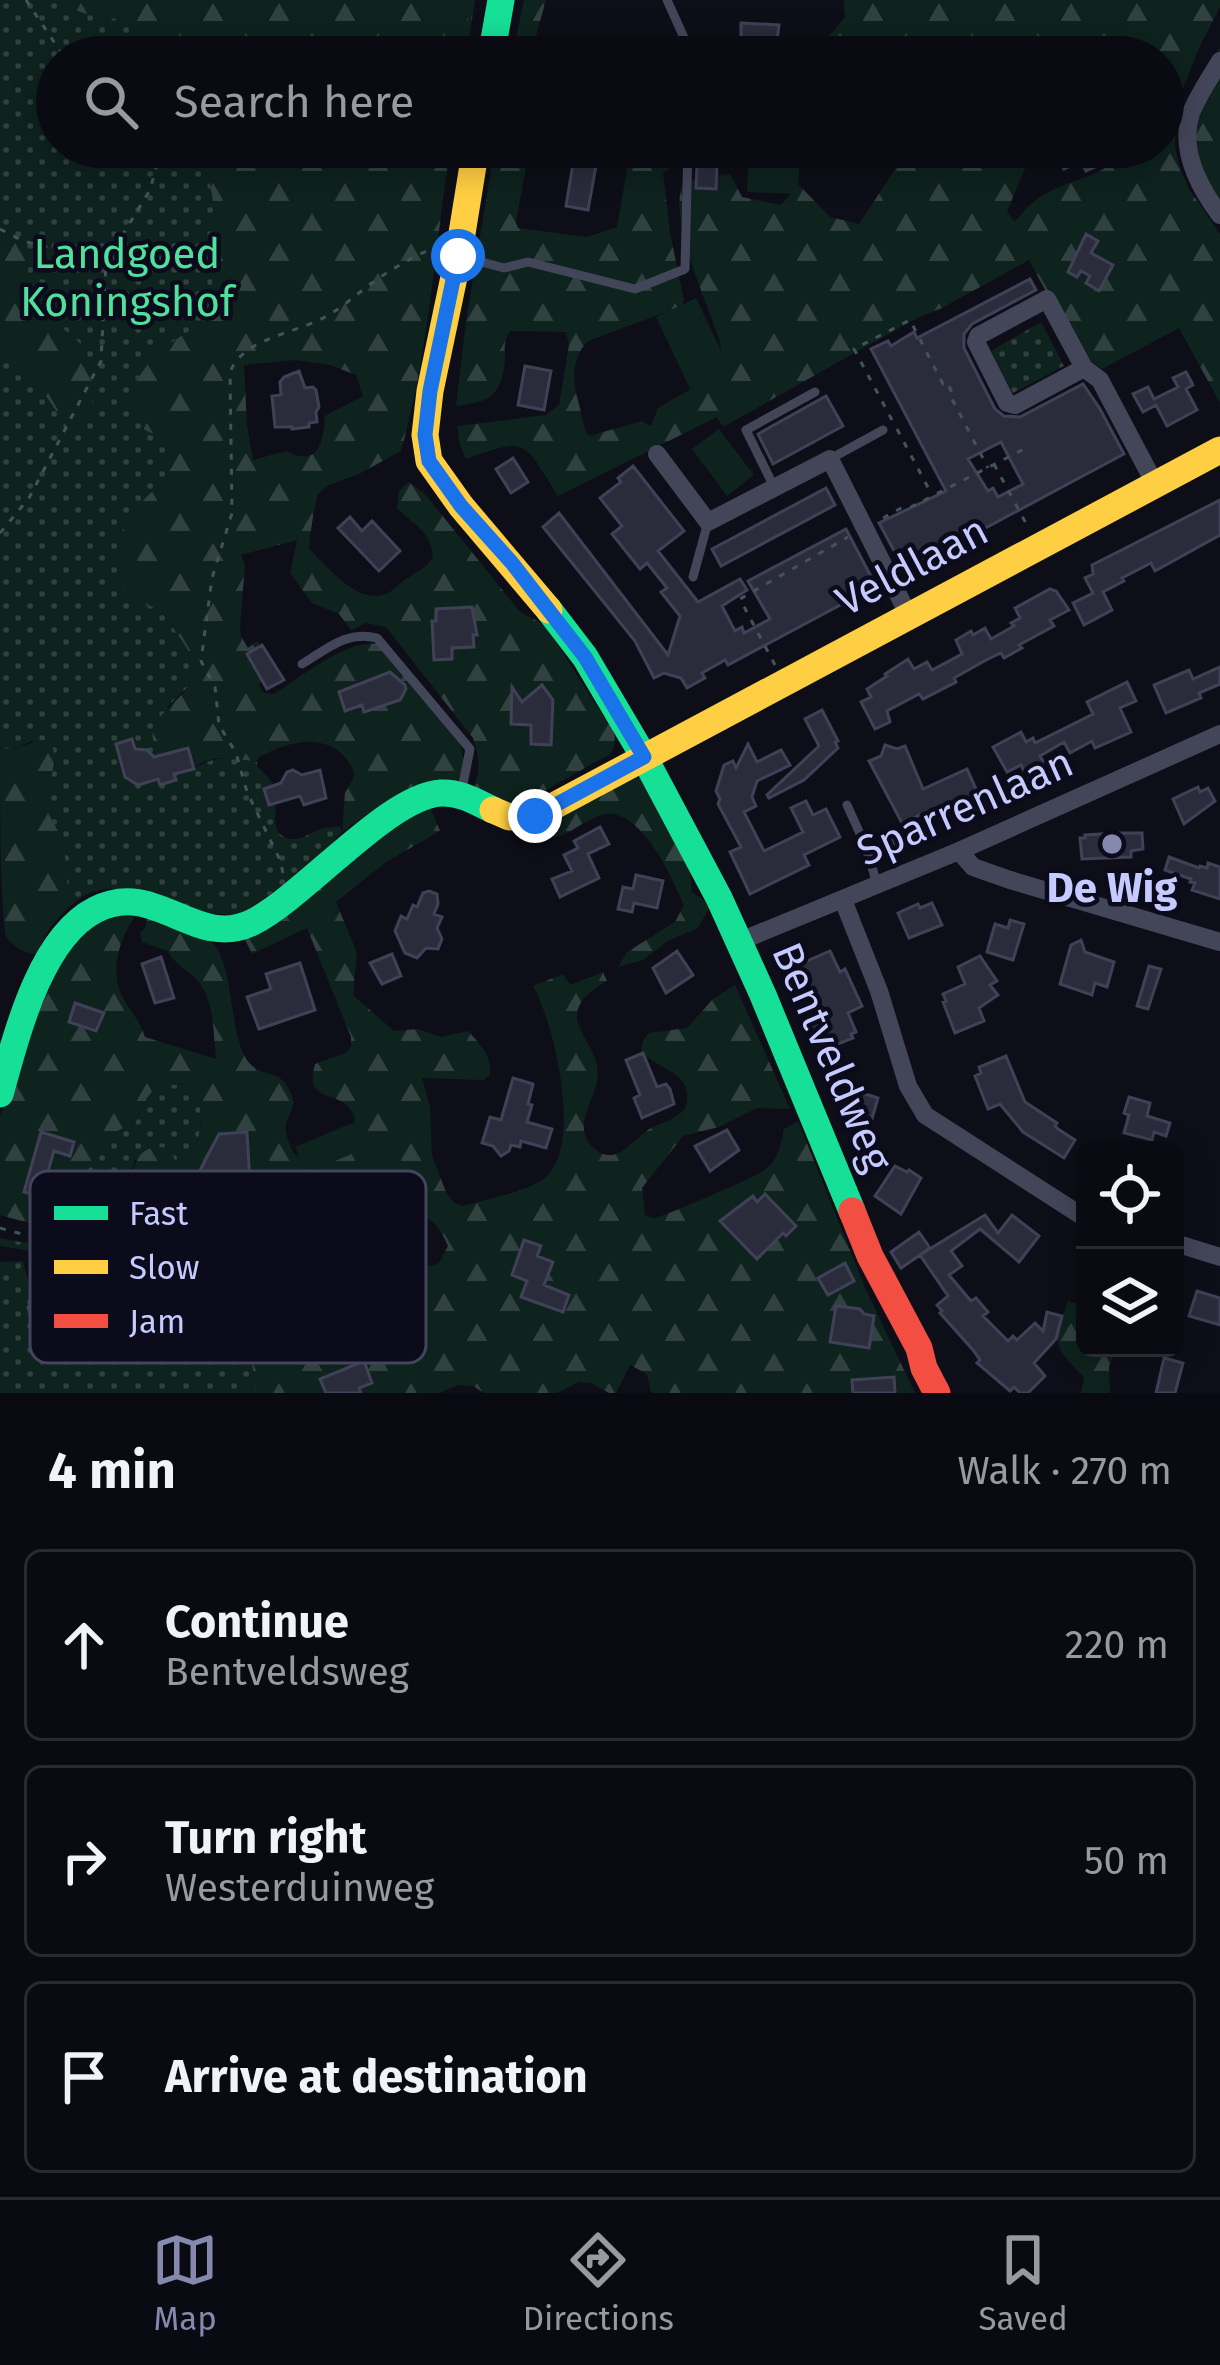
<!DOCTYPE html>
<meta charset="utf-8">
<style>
:root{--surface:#0a0a12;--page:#181820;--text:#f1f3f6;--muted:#999a9f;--line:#2a2b32;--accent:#8589ae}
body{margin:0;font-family:"Fira Sans",sans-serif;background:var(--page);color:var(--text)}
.controls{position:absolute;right:36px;bottom:36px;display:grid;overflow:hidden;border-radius:18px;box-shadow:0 6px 30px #0003}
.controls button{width:108px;height:108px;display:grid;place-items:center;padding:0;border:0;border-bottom:3px solid var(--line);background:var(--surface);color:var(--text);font:60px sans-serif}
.stop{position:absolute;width:36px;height:36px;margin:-27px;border:9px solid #1a73e8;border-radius:50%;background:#fff}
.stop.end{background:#1a73e8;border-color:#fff;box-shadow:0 3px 12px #0008}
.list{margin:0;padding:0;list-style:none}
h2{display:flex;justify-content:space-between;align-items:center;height:156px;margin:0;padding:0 48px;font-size:51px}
h2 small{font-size:39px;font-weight:400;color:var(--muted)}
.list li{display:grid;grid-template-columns:78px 1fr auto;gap:36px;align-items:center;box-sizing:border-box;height:192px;margin:0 24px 24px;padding:0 24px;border:3px solid var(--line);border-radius:18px}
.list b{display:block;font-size:45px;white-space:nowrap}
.list p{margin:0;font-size:39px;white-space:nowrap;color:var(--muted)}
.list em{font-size:39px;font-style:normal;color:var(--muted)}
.icon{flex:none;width:66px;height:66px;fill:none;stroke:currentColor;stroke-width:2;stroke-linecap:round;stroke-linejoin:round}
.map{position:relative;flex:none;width:1220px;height:1393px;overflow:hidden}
.search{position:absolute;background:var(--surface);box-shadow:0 6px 30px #0003;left:36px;right:36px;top:36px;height:132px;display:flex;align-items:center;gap:30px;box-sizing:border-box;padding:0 42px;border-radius:66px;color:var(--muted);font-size:45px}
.sheet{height:804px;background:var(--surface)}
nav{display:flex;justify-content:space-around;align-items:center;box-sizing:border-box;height:168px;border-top:3px solid var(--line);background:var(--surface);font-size:33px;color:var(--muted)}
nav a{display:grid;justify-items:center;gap:6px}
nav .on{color:var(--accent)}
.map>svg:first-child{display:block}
.grass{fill:url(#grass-dots)}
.forest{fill:url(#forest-firs);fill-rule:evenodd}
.pitch{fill:#0e221e}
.building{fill:#2a2c3b;stroke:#404057;stroke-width:3;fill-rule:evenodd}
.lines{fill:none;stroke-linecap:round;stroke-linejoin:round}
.path{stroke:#42545b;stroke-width:3;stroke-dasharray:6 9;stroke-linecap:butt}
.lane{stroke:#434659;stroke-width:9}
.street{stroke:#434659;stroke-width:18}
.fast{stroke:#16e098;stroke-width:27}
.slow{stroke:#ffcf43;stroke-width:27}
.jam{stroke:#f24e42;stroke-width:27}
.route{stroke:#1a73e8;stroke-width:15}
.poi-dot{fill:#8589ae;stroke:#0b0b1b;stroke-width:4.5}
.labels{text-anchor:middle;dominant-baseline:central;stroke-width:9;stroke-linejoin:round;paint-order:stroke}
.park-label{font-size:42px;fill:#51df9d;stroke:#0b0b1b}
.street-label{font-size:42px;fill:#c5cbff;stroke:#0b0b1b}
.poi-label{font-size:42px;font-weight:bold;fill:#c5cbff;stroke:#0b0b1b}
.key{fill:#0b0b1b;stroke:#43455f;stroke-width:3}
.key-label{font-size:33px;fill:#c5cbff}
</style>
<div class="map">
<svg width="1220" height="1393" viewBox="0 0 1220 1393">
<defs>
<pattern id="grass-dots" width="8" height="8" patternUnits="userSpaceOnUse" patternTransform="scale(3)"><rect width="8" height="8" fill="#0e221e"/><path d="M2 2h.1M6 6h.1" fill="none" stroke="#304140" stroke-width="1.8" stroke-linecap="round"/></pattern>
<pattern id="forest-firs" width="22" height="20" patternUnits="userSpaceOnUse" patternTransform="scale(3)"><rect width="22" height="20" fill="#0e221e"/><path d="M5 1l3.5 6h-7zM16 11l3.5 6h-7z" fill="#304140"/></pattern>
</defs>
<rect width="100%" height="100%" fill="#0e0e18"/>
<!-- grass -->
<path class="grass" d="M0 0H475L466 57H57V147H451L416 361 236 344 161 609 188 650 190 685 167 707 189 771C216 755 228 756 257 762V766C264 774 271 778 275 789 280 805 265 836 292 839 302 840 311 832 321 829 327 827 334 827 340 826L342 832 311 866 240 915C224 914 208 914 192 911 152 903 114 871 75 902 61 877 68 872 63 847 61 836 54 830 51 821 44 801 48 782 55 763L32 741 11 749 0 748Z
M1041 322 1064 366 1013 393 991 351Z
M184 1084 197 1092C204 1117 202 1142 186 1163H179L174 1159 135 1160 126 1184 114 1193 100 1228 102 1239 80 1261V1267L44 1253 0 1246V1238C18 1241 36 1249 48 1232L19 1207 62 1217 102 1144 119 1130 135 1123 147 1098 157 1086Z
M188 1224 201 1240 250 1354 257 1393H0V1262L23 1261 33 1302 57 1283 85 1278 146 1293 169 1265 165 1243 179 1227Z"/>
<!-- forest -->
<path class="forest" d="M56 0H471L463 57H155C135 0 102 31 56 0Z
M524 0H546L530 57H512Z
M844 0H1220V7L1199 48 1177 103 1163 108V57H927C896 47 856 60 829 36L845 17Z
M1220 47V210L1192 152 1205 75Z
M1176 118 1175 146 1179 166 1189 189 1220 234V403L1179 328 1102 369 1079 353 1029 260 942 308 915 319 723 427 717 417 558 496C524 443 529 435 466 459L460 445 457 426 546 415 559 405 569 345 566 332 510 331C501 344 507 353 504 368 499 399 485 402 456 406L466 321 495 147H550L532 158 526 167 516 222 518 228 587 237 617 227 631 147H733C715 165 684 157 663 173L670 233 684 300 682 306 588 341C569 360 573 385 580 408 583 420 582 426 589 436L642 421 651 426 658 408 722 371C722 362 722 352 720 342 709 306 667 219 683 184L701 177 730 174 742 197 781 205 799 185 830 217 859 224 896 168 874 147H1023L1027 164 1007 211 1014 222C1024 212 1031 202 1043 195 1071 179 1112 174 1130 147H1163V120Z
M195 147H450C435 248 429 352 401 451L359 474 329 485 318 494C314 508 310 534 309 548 327 567 359 607 388 593 392 591 400 584 403 581 415 573 426 569 433 557 431 531 414 525 397 508L399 491 409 482 425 494 520 612 545 625 603 716C615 729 619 739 610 755 582 766 528 808 500 803 491 801 481 795 472 791 481 772 480 758 473 738L386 627 366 623 351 630 339 614 312 603 290 573 297 540 241 555 245 565 240 626 241 636 248 648 257 641 278 670 258 685 264 693 274 694C301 677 347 639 378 644L461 746 464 766 459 785H416L395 795 342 832 345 793 355 775C339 730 292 738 258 758L257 762C239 759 222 754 204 762 192 767 188 771 175 772 131 726 160 722 190 685L188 650 161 609 128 600C115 575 113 540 130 516 149 490 166 488 173 451L161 437 145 430 136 419 132 402 137 379 158 351 200 324 212 300 213 201 209 178ZM295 360 330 365 356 375 363 396 325 416C323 442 319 468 286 451L253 460 247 426 244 365Z
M0 232 21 241 31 282 41 309 82 345 96 378 91 411 72 434 44 393 37 377 0 355Z
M42 740H49C62 760 46 782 48 804 51 825 61 831 64 848 68 872 63 879 75 902 57 917 44 932 37 955 25 953 12 947 6 936 0 910 0 784 0 748L11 749Z
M637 773 690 871 692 892 711 905 698 928 668 941 643 960 618 967 627 952 675 922 684 905C673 878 637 799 598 816 569 828 571 839 536 838L539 820Z
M421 806 430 807 440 831 386 862 336 902 357 953 353 995 394 1031 418 1029 441 1037 468 1031C481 1045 492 1056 490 1075L484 1080 422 1078 430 1107 432 1156 446 1192 454 1203 463 1206C486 1199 527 1192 545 1178 583 1147 555 1024 533 986L563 974 570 985 603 972 607 981C594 988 579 998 577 1014 574 1030 598 1049 598 1074 597 1100 568 1127 596 1150 618 1167 634 1137 651 1128 666 1120 691 1117 687 1093 684 1070 653 1067 641 1051L643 1041 649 1033 687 1028 713 999 735 985 790 1109 757 1108 719 1127 683 1136 642 1188 645 1215C648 1216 651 1218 654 1218 661 1218 755 1177 763 1171 778 1161 781 1145 784 1129L798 1121 866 1290 915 1393H655L651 1392 647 1374 630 1365 616 1393H609L591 1383 579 1382 557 1393H484L473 1386 458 1385 439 1393H257L250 1354 201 1240 189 1224 179 1227 165 1243C167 1272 169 1273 146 1293L85 1278C75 1257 88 1254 101 1239 99 1213 105 1204 122 1187 140 1169 130 1142 171 1148L174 1159 179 1163H186C202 1142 204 1117 197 1092L184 1084 157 1086 147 1098 135 1123 119 1130 102 1144 62 1217 22 1208 49 1233 33 1224 0 1215V1116L18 1059 65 953 104 916 140 910C122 932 109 966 121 994 128 1009 140 1020 145 1037L216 1059C213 1033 215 1001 197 980 187 969 175 965 168 951L142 942 140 933 145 928 148 914C167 921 193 927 209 939 234 960 229 1026 244 1055 260 1085 283 1060 294 1103 284 1131 281 1123 294 1154L301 1156 350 1131 355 1119C346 1085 302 1109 315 1064L347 1052 351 1046V1037L307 928 252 954 243 935ZM364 1197 390 1217C421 1210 435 1216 448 1246L439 1263 431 1266 410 1263C399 1275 398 1294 381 1301 352 1313 344 1283 340 1263 337 1246 330 1233 336 1216Z
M1068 1301 1085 1306V1348H1139L1116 1350 1109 1366 1110 1393H1081L1084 1377C1051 1344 1053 1344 1068 1301Z"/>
<!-- pitch -->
<path class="pitch" d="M749 147H800L798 194 747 192Z
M696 298 730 369 690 389 656 317Z
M719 429 754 475 727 496 692 449Z
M352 1123 363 1149 307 1173 295 1147Z"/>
<!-- building -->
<path class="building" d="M741 23 779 25 775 57H741Z
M1053 147H1119L1097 157 1101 164 1086 171 1081 161 1064 169Z
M575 151 598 155 588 210 566 206Z
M697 164 717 165 716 189 696 188Z
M1086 234 1098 241 1091 253 1113 265 1099 291 1086 283 1090 276 1081 271 1077 277 1068 272Z
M1030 279 1036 290 972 324 964 334V348L995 409 1004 416 1020 417 1083 384 1100 409 1124 454 905 571 879 523 946 491 871 349 888 341 891 346 914 332 917 338ZM1001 442 1023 484 998 497 993 488 988 491 968 459Z
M525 366 551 371 544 410 518 405Z
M299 371 305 388 313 387 316 390 319 407 316 412 317 422 309 423V427L292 429V427H275L272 396 281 395 280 382 284 377Z
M1186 372 1193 385 1186 389 1197 410 1167 426 1156 405 1143 412 1133 394 1148 387 1154 399 1178 387 1173 378Z
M826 396 843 426 773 464 758 434Z
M513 458 528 482 511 493 496 469Z
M633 466 684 531 658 551 698 602 740 579 747 590 722 606 735 631 742 627 744 633 770 619 748 581 846 529 876 586 728 665 725 660 702 673 705 678 687 688 681 678 664 673 654 678 635 641 543 527 559 513 668 655 680 616 661 592 667 588 647 563 640 569 612 534 622 526 600 498 621 482 618 478Z
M826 488 835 505 721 566 712 549Z
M1220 500V535L1155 571 1151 563 1122 578 1124 581 1103 592 1112 610 1084 625 1073 603 1093 593 1085 578 1093 574 1092 565Z
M350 517 362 531 372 521 400 551 379 571 338 528Z
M1050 589 1056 591 1069 610 1050 620 1054 626 1019 645 1022 648 1004 658 1001 653 988 659 954 678 956 682 923 699 919 694 887 711 890 722 875 729 861 702 871 697 867 689 887 676 885 674 908 659 914 669 927 662 932 670 962 654 956 640 971 631 973 635 985 628 991 639 1014 626 1011 623 1020 618 1015 608Z
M472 607 477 635H473L474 647 452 648V659L434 660 432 621H436V609Z
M262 645 284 680 267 689 247 654Z
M1220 667V684L1199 693 1201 698 1166 713 1154 685 1189 670 1193 679Z
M390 672 405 685 406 689 400 700 364 712 362 705 345 711 339 692Z
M1127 682 1136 701 1120 708 1131 732 1095 748 1092 741 1070 753 1064 742 1040 756 1046 766 1027 777 1021 765 1007 772 993 747 1021 732 1026 742 1033 738 1035 743 1093 714 1087 702Z
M542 685 553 700 551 745 531 744V725L511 724 512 687 522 702Z
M822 710 838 741 835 742 838 748 804 780 769 798 767 795 819 746 805 719Z
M132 739 135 749 147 750 154 757 188 748 194 769 174 774 176 780 160 785 158 779 138 785 125 777 116 744Z
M748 744 757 762 781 750 790 765 757 781 752 797 756 806 744 812 764 851 803 832 791 808 806 801 813 815 826 809 840 837 804 855 809 865 750 894 730 852 741 847 718 804 720 799 716 791 724 765 733 761 736 768Z
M885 745 897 749 905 746 923 789 967 769 980 798 950 809 947 803 902 823 869 761 881 756Z
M293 770 302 775 320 770 326 798 304 805 300 796 269 805 264 789 281 783 287 772Z
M1198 787 1200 792 1208 788 1215 801 1184 824 1173 799Z
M600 827 609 844 588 854 599 878 560 897 552 879 572 871 564 855 578 848 574 841Z
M1117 833H1142L1143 849 1131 851V857L1082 859 1080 838H1085V835Z
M1169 857 1199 868 1200 866 1207 868 1208 863 1220 867V899L1192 890 1195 883 1190 882 1191 879 1165 870Z
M636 875 663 881 657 908 634 903 632 912 618 909 623 887 633 889Z
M429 891 437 894 438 904 434 914 442 917 437 928 442 939 438 949 426 948 417 958 405 953 395 931 401 916 407 919 413 905 417 907 423 893Z
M932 903 942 925 909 938 898 913 918 904 920 908Z
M1010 920 1024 924 1013 960 987 952 995 924 1008 928Z
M1081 940 1085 952 1114 962 1107 987 1095 983 1092 995 1060 984 1071 945Z
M677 951 693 975 666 993 653 968Z
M830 951 840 972 845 969 862 1006 848 1013 856 1032 851 1034 853 1038 820 1051 787 970Z
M392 954 401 976 382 984 370 963Z
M980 956 997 981 990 985 998 995 979 1008 984 1021 955 1033 943 1002 946 1001 943 994 965 984 958 967Z
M161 957 174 998 155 1003 142 964Z
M300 963 315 1010 259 1029 247 997 271 989 266 974Z
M1149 966 1161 969 1148 1009 1137 1006Z
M75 1003 104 1013 96 1031 69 1022Z
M643 1053 657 1087 666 1084 670 1089 674 1104 642 1118 634 1098 640 1095 626 1060Z
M1006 1056 1025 1102 1057 1123 1055 1126 1058 1129 1075 1140 1064 1158 1023 1132 1000 1104 988 1109 975 1076 981 1073 979 1067Z
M513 1078 533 1084 528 1104 532 1105 527 1122 552 1129 546 1148 521 1141 520 1147 511 1145 509 1151 501 1156 493 1146 482 1143 490 1117 501 1120Z
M853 1090 878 1098 871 1122 845 1114Z
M1129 1097 1150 1103 1147 1116 1170 1123 1166 1136 1154 1132 1152 1140 1124 1133 1129 1115 1124 1113Z
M727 1130 739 1150 710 1171 695 1146Z
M41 1132 74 1142 70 1156 54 1151 46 1178 74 1186 68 1204 24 1192Z
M247 1132 250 1184 235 1214 219 1206 216 1212 198 1203 206 1187 195 1180 219 1134Z
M895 1166 907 1172 909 1170 921 1178 901 1214 875 1196Z
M765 1194 796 1226 786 1236 783 1233 757 1259 720 1221 753 1196 757 1202Z
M985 1215 998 1233 1012 1215 1039 1236 1019 1262 980 1229 951 1251 962 1266 949 1275 971 1301 976 1298 988 1312 983 1316 1008 1341 1013 1336 1017 1340 1035 1323 1043 1331 1047 1312 1062 1316 1056 1339 1034 1363 1045 1376 1028 1393H1020L1014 1387 1010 1391 977 1363 980 1360 973 1350 940 1313 942 1311 937 1305 948 1296 920 1255Z
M919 1232 930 1248 901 1268 891 1252Z
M524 1240 541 1246 537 1256 553 1262 544 1285 569 1295 563 1312 521 1297 527 1281 512 1275Z
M845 1263 854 1281 828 1295 818 1278Z
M57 1283 67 1287 94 1325 63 1317 62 1322H59L57 1343 50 1346 38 1343 28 1307Z
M1197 1291 1220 1298V1325L1189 1316Z
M836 1306 860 1309 864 1314 874 1316 869 1348 830 1342Z
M1164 1358 1183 1363 1175 1393H1156Z
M364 1361 372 1383 359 1388 361 1393H326L320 1379Z
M894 1377 895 1393H853L852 1380Z"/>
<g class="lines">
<!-- path -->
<path class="path" d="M26 0 64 57
M0 229 23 241 106 262
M892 420 854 349 910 320 943 384 947 382 953 395 951 397 988 468
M897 429 932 495
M994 464 1029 529
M883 518 903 507H911L1028 447
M0 533 29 498 101 361 106 262 150 190 159 157 155 147
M775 665 740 599 848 537
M283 873 280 860 247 792 236 753 219 725 215 687 201 661 212 578 232 513 230 372C243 340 289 334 317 321 339 311 354 296 372 283 393 268 414 256 438 246
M0 1228 114 1259 149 1253 171 1226 185 1174"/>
<!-- lane -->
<path class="lane" d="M667 0 686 42 687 57
M463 257 504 268 528 262 635 289 685 269 688 147
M830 459 883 430
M774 487 746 430 815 392
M693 577 708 522
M302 664C327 649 347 630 377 638L470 749 462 789
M847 805 866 847 877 884
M867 852 909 835"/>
<!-- street -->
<path class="street" d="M1220 61C1210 78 1198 95 1191 113 1179 149 1199 187 1220 215
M1084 368 1015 405 1007 403 976 342 978 336 1047 299 1084 368 1100 380 1155 484
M657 454 708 522 830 459 909 616
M959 851 973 867 1010 880 1220 942
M843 900 879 991 908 1086 925 1115 1085 1218
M738 942 959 851 1220 734
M1175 1243 1220 1257"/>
<!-- fast -->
<path class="fast" d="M491 57 501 0
M549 610 585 657 644 757 719 898 763 995 852 1211
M0 1094C16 1038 39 939 95 910 156 878 195 951 253 922 307 894 388 796 441 793 460 792 476 802 493 810"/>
<!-- slow -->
<path class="slow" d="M476 147 458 258 430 391 425 435 429 461 461 506 549 610
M493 810 509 817 535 816 1220 450"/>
<!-- jam -->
<path class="jam" d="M852 1211 870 1256 919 1348 924 1368 937 1393"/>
</g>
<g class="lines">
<!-- route -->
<path class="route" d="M458 256 430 391 425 435 429 461 461 506 512 563 585 657 644 757 535 816"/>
</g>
<!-- markers -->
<circle class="poi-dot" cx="1112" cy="844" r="12"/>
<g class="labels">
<!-- park labels -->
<g class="park-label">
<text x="127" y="254">Landgoed<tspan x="127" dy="48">Koningshof</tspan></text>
</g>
<!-- street labels -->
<g class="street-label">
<text transform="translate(912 566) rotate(-28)">Veldlaan</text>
<text transform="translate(965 807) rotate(-24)">Sparrenlaan</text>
<text transform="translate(832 1057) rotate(67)">Bentveldweg</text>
</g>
<!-- poi labels -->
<g class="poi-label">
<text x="1112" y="888">De Wig</text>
</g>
</g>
<!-- legend -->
<rect x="30" y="1171" width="396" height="192" rx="18" class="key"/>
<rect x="54" y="1206" width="54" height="14" fill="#16e098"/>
<rect x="54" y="1260" width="54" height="14" fill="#ffcf43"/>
<rect x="54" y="1314" width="54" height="14" fill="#f24e42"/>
<g class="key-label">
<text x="129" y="1225">Fast</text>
<text x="129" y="1279">Slow</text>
<text x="129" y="1333">Jam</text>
</g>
</svg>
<div class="controls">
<button><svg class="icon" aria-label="locate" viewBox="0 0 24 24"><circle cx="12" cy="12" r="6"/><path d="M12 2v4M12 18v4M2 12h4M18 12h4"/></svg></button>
<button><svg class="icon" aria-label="layers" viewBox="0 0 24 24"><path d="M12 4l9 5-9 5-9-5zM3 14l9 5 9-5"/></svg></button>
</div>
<div class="stop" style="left:458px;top:256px"></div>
<div class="stop end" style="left:535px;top:816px"></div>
<div class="search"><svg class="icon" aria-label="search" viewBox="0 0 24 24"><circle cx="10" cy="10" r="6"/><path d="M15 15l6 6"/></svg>Search here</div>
</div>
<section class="sheet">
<h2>4 min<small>Walk · 270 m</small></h2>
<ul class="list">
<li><svg class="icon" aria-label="ahead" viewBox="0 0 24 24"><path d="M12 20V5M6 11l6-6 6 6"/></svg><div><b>Continue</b><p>Bentveldsweg</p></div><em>220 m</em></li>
<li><svg class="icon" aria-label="right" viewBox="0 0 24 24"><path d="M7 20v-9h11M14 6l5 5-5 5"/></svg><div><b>Turn right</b><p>Westerduinweg</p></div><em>50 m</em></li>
<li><svg class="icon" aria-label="arrive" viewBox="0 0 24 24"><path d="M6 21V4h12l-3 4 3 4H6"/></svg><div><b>Arrive at destination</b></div></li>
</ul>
</section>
<nav>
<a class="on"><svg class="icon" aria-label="map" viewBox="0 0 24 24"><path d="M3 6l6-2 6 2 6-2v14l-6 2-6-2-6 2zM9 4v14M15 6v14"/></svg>Map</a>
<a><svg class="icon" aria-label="directions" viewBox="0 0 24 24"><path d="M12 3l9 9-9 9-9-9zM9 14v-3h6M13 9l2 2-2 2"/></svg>Directions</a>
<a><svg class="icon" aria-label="saved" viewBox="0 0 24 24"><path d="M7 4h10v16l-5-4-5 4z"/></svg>Saved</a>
</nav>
